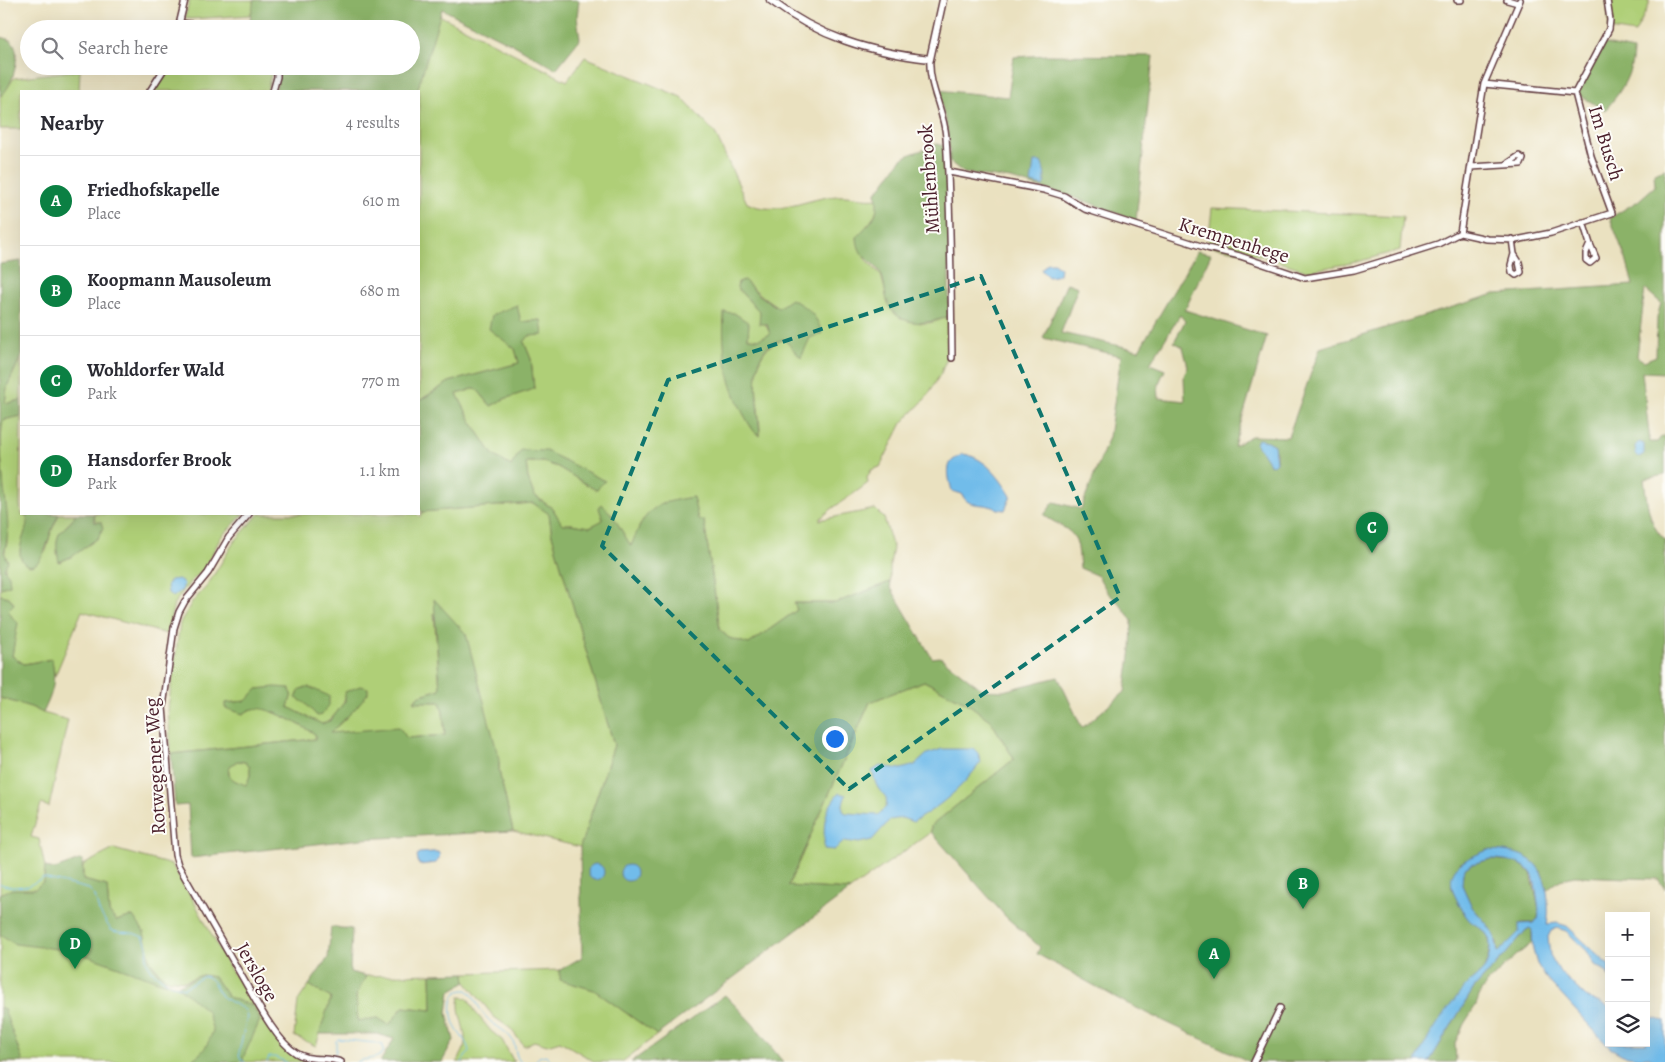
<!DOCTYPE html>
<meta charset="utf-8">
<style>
:root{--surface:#fff;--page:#f7f7f7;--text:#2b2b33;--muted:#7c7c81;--line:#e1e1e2;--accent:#0b8043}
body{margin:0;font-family:Alegreya,serif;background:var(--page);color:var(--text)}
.controls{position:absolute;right:15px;bottom:15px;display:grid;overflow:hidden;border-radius:0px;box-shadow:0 5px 20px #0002}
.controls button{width:45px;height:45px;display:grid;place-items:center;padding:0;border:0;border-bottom:1px solid var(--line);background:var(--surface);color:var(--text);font:25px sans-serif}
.you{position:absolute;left:834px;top:738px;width:18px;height:18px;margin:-12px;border:4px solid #fff;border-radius:50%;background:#1a73e8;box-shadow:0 0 0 8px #1a73e833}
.badge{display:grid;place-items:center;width:32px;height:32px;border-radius:50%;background:var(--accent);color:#fff;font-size:16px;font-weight:700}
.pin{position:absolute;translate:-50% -41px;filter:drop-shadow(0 1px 2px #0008)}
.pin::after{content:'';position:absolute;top:26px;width:18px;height:15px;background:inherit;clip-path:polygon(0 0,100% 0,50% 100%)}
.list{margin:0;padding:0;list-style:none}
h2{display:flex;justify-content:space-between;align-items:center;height:65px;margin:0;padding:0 20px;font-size:21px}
h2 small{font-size:16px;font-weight:400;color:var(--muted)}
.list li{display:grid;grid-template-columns:32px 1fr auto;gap:15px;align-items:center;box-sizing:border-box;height:90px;padding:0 20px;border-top:1px solid var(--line)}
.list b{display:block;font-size:19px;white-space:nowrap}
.list p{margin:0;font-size:16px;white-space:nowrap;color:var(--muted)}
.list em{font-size:16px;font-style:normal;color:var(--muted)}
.icon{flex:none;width:28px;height:28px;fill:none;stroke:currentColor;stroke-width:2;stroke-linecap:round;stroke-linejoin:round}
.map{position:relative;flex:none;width:1665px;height:1062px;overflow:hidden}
.search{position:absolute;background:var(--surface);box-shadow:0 5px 20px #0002;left:20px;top:20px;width:400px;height:55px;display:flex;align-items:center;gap:12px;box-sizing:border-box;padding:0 18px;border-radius:28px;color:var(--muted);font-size:19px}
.panel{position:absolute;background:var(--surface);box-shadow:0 5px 20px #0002;left:20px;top:90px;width:400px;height:425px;border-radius:0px}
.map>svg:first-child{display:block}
.green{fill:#afcf77;stroke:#7c7751;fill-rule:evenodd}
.forest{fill:#8bb268;stroke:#6a684a;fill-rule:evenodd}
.water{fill:#71bcea;stroke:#5e6e8a;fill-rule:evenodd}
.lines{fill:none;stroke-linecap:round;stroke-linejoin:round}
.stream{stroke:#71bcea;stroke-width:1}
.minor-casing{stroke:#623c41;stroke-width:8}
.tertiary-casing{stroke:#623c41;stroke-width:9}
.minor{stroke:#fff;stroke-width:5}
.tertiary{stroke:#fff;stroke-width:6}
.marked{fill:none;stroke:#0f766e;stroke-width:4;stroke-dasharray:10 6;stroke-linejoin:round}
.labels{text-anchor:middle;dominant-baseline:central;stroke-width:4;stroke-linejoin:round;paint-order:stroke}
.street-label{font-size:20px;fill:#4a1f2b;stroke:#fdfcf7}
</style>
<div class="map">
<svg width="1665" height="1062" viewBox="0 0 1665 1062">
<rect width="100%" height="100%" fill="#fdfcf7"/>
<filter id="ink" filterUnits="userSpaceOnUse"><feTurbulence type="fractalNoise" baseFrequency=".02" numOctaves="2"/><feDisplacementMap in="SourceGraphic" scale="10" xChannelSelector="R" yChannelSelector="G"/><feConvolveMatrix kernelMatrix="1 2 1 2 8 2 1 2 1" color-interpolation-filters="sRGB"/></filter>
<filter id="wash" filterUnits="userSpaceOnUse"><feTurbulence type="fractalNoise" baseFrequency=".0096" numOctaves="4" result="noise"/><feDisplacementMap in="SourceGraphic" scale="20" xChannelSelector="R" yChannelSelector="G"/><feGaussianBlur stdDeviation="1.12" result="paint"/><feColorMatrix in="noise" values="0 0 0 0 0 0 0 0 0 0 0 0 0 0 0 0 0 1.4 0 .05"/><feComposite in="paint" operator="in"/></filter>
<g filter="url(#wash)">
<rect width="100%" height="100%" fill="#eae1c0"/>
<!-- green -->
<path class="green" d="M190 0H253L254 5 250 15 190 19 185 17Z
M1607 0H1649V5L1635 33 1609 29Z
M439 15 567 81 585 57 681 97 715 133 747 203C777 218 808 197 838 196 851 195 864 200 877 198 880 216 867 225 857 237L865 259 881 275 890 308C915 323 921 329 949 316L948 355 941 373 926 398 902 423 880 467 871 470 867 478 868 483C852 496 834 505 819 520L875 509 884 518 893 548 890 564V582L835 603H794L797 610 749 644 729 638 720 630 704 521 640 525 631 547 613 516 589 527 571 524 562 525 553 509 534 495 528 479 526 462H543L558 467 596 490 604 481 521 451 511 466 493 455 471 421 457 394 476 388 491 406 504 399 534 389 531 359 524 342 541 320 521 322 515 349 519 363 449 382 419 401V91H417ZM744 280C767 303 794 317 822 333 805 340 798 336 783 340 742 350 761 405 760 436L734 313 748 323V338L759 339 770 334 760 312 737 288Z
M169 66H273L267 91H153Z
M80 70 79 91H21V129H0V96L3 94 14 78Z
M1212 208 1403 216 1400 250 1357 262 1308 271 1259 255 1208 246Z
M21 356V400L5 404 7 387Z
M21 416 20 503 21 514 27 516 28 523 20 551H46L51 532 59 514H75L74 519 64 528 57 554 60 562 72 556 98 538 94 514H244L221 537 203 571 190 582 174 604 167 634 82 611 55 676 51 659 24 664 12 656 17 623 12 617 8 610 14 604 9 597 0 595V588L10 585C4 570 2 558 7 543L0 436 3 420Z
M533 503 549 513 552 535 614 745 580 847 513 831 499 771V759L434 613 440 689 418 696 414 701 440 702 443 711 445 735 407 738 329 734 354 710 346 692C345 706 334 718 322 725L288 707 292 694 257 689 247 701 225 703 243 714C246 712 250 709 254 708 267 705 304 727 315 734V739L171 754 168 708 180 623 192 602 207 586 234 542 259 514H417L420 517 422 512Z
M924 681 967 703 991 721 1014 759 931 826V832L850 890 788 886 870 702Z
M0 698 31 707 43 713 68 720 49 807 41 804 31 837 39 839 45 867 44 878 107 925 133 916 116 921 109 912 107 886 83 880V865L114 849 172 865 192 898 230 969 286 1049 303 1060 326 1062H244L242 1058 260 1020 253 1006 228 997 214 977 202 975 185 981 165 979 150 961 148 953 146 958C162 978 166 991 194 984L240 1062H0Z
M237 761 245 762 250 766V776L246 786C236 781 227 780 229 767Z
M560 970 561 980 594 990 657 1035 622 1062H595L560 1041 547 1045 534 1041 524 1046 510 1028 494 1017 466 982 465 973Z
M431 974 432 1010 403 1007 389 1025 378 1018 358 1021 356 996 366 976Z
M309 985 331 998 316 1046 294 1036 298 1001Z
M460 997 468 998 476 1013 491 1031 502 1040 514 1062H457C459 1058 463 1053 464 1048 469 1031 455 1014 460 997Z"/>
<!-- forest -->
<path class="forest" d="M253 0H579L577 17 580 39 556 69 514 45 442 9 417 91H275L280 70 279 66H411V29H248C249 20 254 7 253 0Z
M0 37C5 38 11 39 14 44 21 56 12 89 0 96Z
M1601 43 1633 50C1633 73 1620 94 1605 110L1575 93Z
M1047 55 1153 56 1136 221 1088 202 1011 179 964 173 950 162C949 136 945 115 937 90L1008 97 1014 57Z
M937 144 944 146 949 154V316C931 324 904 328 890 308 884 298 886 284 881 274 872 258 858 260 857 237 872 219 880 218 876 192 886 183 892 170 901 160 911 151 926 151 937 144Z
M1665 169V373L1642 372 1650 442H1657L1662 436H1665V475L1644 479C1647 500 1648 525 1665 540V889L1658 879 1574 876 1560 880 1547 890 1541 871 1488 850 1460 863 1451 886 1465 915 1488 935 1490 945 1488 958 1484 969 1455 1000 1416 1062H1250L1124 1002 1037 954 1040 947 1006 917 931 832V826L1014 759 991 721 967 703 924 681 870 702 788 886 850 890 657 1035 594 990 560 980V970L582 957 580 847 614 745 552 535 549 514 533 503 422 512 419 507V401L449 382 519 363 515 349 489 329 492 315 517 305 521 322 541 320 543 335 529 336 524 342 531 359 534 389 504 399 491 406 476 388 457 394 471 421 493 455 511 466 521 450 546 451 605 481 596 490 558 467 543 462H526L528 479 534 495 553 509 562 524H571L590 527 603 520 599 508 602 504 613 516 631 546C646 508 653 503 693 497L698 519 704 521 720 630 729 638 749 644 797 610 794 603H835L890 582 891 588 932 658 940 657 983 690 1003 691 1058 677 1082 728 1125 692 1131 649 1132 620 1118 602 1108 593 1098 576 1080 568C1079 559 1079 548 1076 540 1071 528 1053 523 1044 515L1054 502 1081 509 1109 437 1121 356 1043 338 1067 283 1078 287 1061 333 1139 350 1197 251 1211 254 1185 310 1267 336 1234 446 1251 436 1288 437 1320 348 1495 294 1633 285 1626 259 1610 218 1638 201 1655 186 1654 173ZM1645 289 1661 303 1657 318 1656 356 1644 361 1637 357ZM1180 315 1185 321 1174 342 1183 347 1188 367 1184 376 1185 401 1159 398 1158 385 1165 370 1150 364ZM1276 451V462L1273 465 1269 464 1265 454Z
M21 261V356L7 387 5 404 21 400V416L3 420C0 439 1 459 3 479 5 503 12 529 4 552L8 561 4 569 9 575 10 585 0 588V264Z
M744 280 758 294 778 308 791 299C807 307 817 315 822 333L810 338 801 358 784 339C780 341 773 342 770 345 748 361 759 412 760 436 752 432 749 423 744 415 726 380 722 351 724 312L734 313 749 323 748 338 759 339 770 334 767 324H759L760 312 737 288 738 282Z
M24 514H59C56 520 53 526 51 532 48 540 41 574 25 564 22 562 21 558 20 554 19 541 29 529 27 516Z
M75 514H94V522H101L103 528 98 538 73 556 59 562C57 552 54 538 62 530 68 524 73 522 75 514Z
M0 595 9 597 14 604 8 610 12 617 18 623 12 656 24 664 52 659C56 683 53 692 43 713L31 707 0 698Z
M434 599 466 634 499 759V771L513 831 361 839 191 858 188 805 175 806 171 754 315 739V734C304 727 267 705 254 709 250 709 246 712 243 714L225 708V703L246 701 257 689 275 687 289 688 292 694 288 707 322 724 331 720 345 701V692L360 686 368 688V693L354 710 330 733 399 727 407 738 445 735 443 711 440 702H414L418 696 440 689ZM237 761 245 762 250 766V776L246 785C236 781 226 779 229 767Z
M309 687 329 696V705L322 715 317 716 305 703 296 698 300 689Z
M82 859 83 880 107 886 109 912 116 921 133 916 144 932 150 961 158 972 165 979 166 984 85 955 58 949 15 944 3 936H0V894L12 889H35L44 881 45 867 55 869Z
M1491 859 1512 861 1523 866 1531 873 1539 909 1538 919 1533 923H1521L1519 932 1498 953 1497 942 1487 924 1472 907 1462 885 1463 872 1465 868 1472 864Z
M331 927 352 929 350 972 366 976 356 996 358 1021 378 1018 389 1025 403 1007 432 1010 431 974 465 973 466 982 450 991 447 1013 454 1040 442 1062H380L394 1039 377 1034H319L331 998 309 985 328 958Z
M1530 928 1532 930V943L1517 955 1488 982 1481 991 1476 1005 1464 1024 1455 1043 1456 1062H1429L1474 988 1505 955 1526 930Z
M202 975 214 977 228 997 253 1006 260 1020 243 1058 244 1062H187C204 1053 206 1048 213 1031L207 1011 177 986Z
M725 995 752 1023 783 1062H631Z
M0 1007 4 1009 23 1062H0Z"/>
<!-- water -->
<path class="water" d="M1034 162H1041C1044 168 1047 180 1043 186L1031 183Z
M1047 263H1054L1060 268 1059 274 1055 276 1048 277 1041 270Z
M1258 439 1267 441 1274 445 1276 462 1273 465 1269 464C1266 456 1260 451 1256 443Z
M1639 442 1644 444V454L1639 457 1636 454 1635 446Z
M963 454C985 457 1000 478 1011 496L1005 510C998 510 995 507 989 506 978 503 967 507 962 494L952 491C950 483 945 468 952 461 955 458 960 456 963 454Z
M179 579 184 584 182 590 173 597 168 593 167 585 170 580Z
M942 749H974L978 753 981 762C961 789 942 805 913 822L902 818 890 820 872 840 859 843 845 841 834 850 824 849C825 824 821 815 839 793L846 795 843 804V811L846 813 878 815 886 807C888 794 884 797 878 788 875 784 874 776 872 771L880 766 901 769 915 765 927 754Z
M1488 850C1525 851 1545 860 1548 900 1548 908 1549 916 1547 924L1557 923 1567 926 1609 965V977L1606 971 1595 965 1587 951 1566 931 1557 928 1551 931 1548 937 1550 955 1560 972 1586 997 1609 1007V1043H1646V1017L1665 1021V1062H1657L1649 1057 1639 1058 1623 1055 1610 1048 1546 978 1537 964 1533 950 1532 930 1530 928 1526 930 1505 955 1474 988 1429 1062H1416C1424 1041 1453 999 1469 983 1473 979 1479 975 1483 970 1488 964 1490 953 1490 945 1490 931 1478 928 1469 920 1464 914 1461 907 1457 900 1441 869 1462 860 1488 850ZM1491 859C1504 859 1527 862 1533 876 1535 882 1536 890 1537 896 1538 904 1540 911 1538 919L1533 923 1519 924V932L1498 953 1495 936 1487 924 1472 907 1462 885 1463 872 1465 868 1472 864Z
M432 852H438C441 856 439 859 436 863L419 865 417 856 419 853Z
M588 872a8 8 0 1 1 16 0a8 8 0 1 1-16 0Z
M620 873a8 8 0 1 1 16 0a8 8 0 1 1-16 0Z"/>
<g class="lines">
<!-- stream -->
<path class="stream" d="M0 884 12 887 28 886 43 878 89 889 95 896 99 911 111 930 117 932 133 933 143 937 145 940 148 950 146 961 153 972 169 984 184 988 204 976C215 978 215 990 223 997 230 1003 238 1005 245 1010L247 1017 239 1052 240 1058 245 1062
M333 1057 336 1051V1041L338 1039 375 1043 383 1045V1053C375 1061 366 1057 357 1062
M267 1062 269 1057H275L286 1062
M462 1062 469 1051C467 1040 458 1034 454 1024 451 1015 449 995 459 991 462 990 465 990 467 990 477 997 478 1010 487 1018 494 1026 504 1029 511 1038 517 1045 514 1057 521 1062
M534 1062 539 1057 546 1055 552 1062"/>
</g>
</g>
<g filter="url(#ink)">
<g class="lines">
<defs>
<path id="minor" d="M1457 0H1461
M1507 0 1518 3
M180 23 235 29
M178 29 185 0
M930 59C928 86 944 110 946 137 951 211 951 285 952 358
M1484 84 1575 93
M150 91 166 66
M273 91 277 77V66
M1471 167 1521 164 1523 159 1519 156 1507 164
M949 172 1044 190 1064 196 1085 209 1207 248 1240 256 1305 278 1354 270 1384 261 1438 244 1460 233 1487 239 1516 240 1551 233 1612 213 1591 156 1575 93 1609 29 1610 20 1607 0
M1583 222 1590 244 1586 253V260L1590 263 1596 258 1590 244
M1460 233 1484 84 1520 0
M1512 239 1514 254 1511 265 1512 272 1516 275 1521 272 1519 262 1514 254
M249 514 229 537 208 573 185 601 179 612 174 628 163 707 175 855 178 865C199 902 220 938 241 975 254 997 275 1040 296 1053 310 1062 326 1056 341 1062
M1254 1062 1280 1008"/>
<path id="tertiary" d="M770 0C819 37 869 52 930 59L943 0"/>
</defs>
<!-- minor casing -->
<use href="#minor" class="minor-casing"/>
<!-- tertiary casing -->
<use href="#tertiary" class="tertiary-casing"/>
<!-- minor -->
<use href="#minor" class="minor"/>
<!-- tertiary -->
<use href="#tertiary" class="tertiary"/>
</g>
</g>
<!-- marked area -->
<path class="marked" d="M981 276 1120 597 849 789 602 546 668 380Z"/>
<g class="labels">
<!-- street labels -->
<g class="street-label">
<text transform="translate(1606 143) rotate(73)">Im Busch</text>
<text transform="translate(929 179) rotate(-94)">Mühlenbrook</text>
<text transform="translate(1234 240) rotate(17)">Krempenhege</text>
<text transform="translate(155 766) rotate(-93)">Rotwegener Weg</text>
<text transform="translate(257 972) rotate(60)">Jersloge</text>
</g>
</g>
</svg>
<div class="controls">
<button>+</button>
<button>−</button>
<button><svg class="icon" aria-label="layers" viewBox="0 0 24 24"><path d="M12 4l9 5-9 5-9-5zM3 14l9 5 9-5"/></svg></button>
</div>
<div class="you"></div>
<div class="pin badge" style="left:1214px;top:979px">A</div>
<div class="pin badge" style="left:1303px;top:909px">B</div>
<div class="pin badge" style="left:1372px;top:553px">C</div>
<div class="pin badge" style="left:75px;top:969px">D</div>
<div class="search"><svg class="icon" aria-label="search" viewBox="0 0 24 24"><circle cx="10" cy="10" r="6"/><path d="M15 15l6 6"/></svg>Search here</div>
<section class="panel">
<h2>Nearby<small>4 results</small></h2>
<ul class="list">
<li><span class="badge">A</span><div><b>Friedhofskapelle</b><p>Place</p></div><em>610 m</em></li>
<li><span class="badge">B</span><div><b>Koopmann Mausoleum</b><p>Place</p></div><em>680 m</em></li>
<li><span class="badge">C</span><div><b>Wohldorfer Wald</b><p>Park</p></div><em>770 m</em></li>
<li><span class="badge">D</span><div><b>Hansdorfer Brook</b><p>Park</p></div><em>1.1 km</em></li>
</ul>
</section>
</div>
